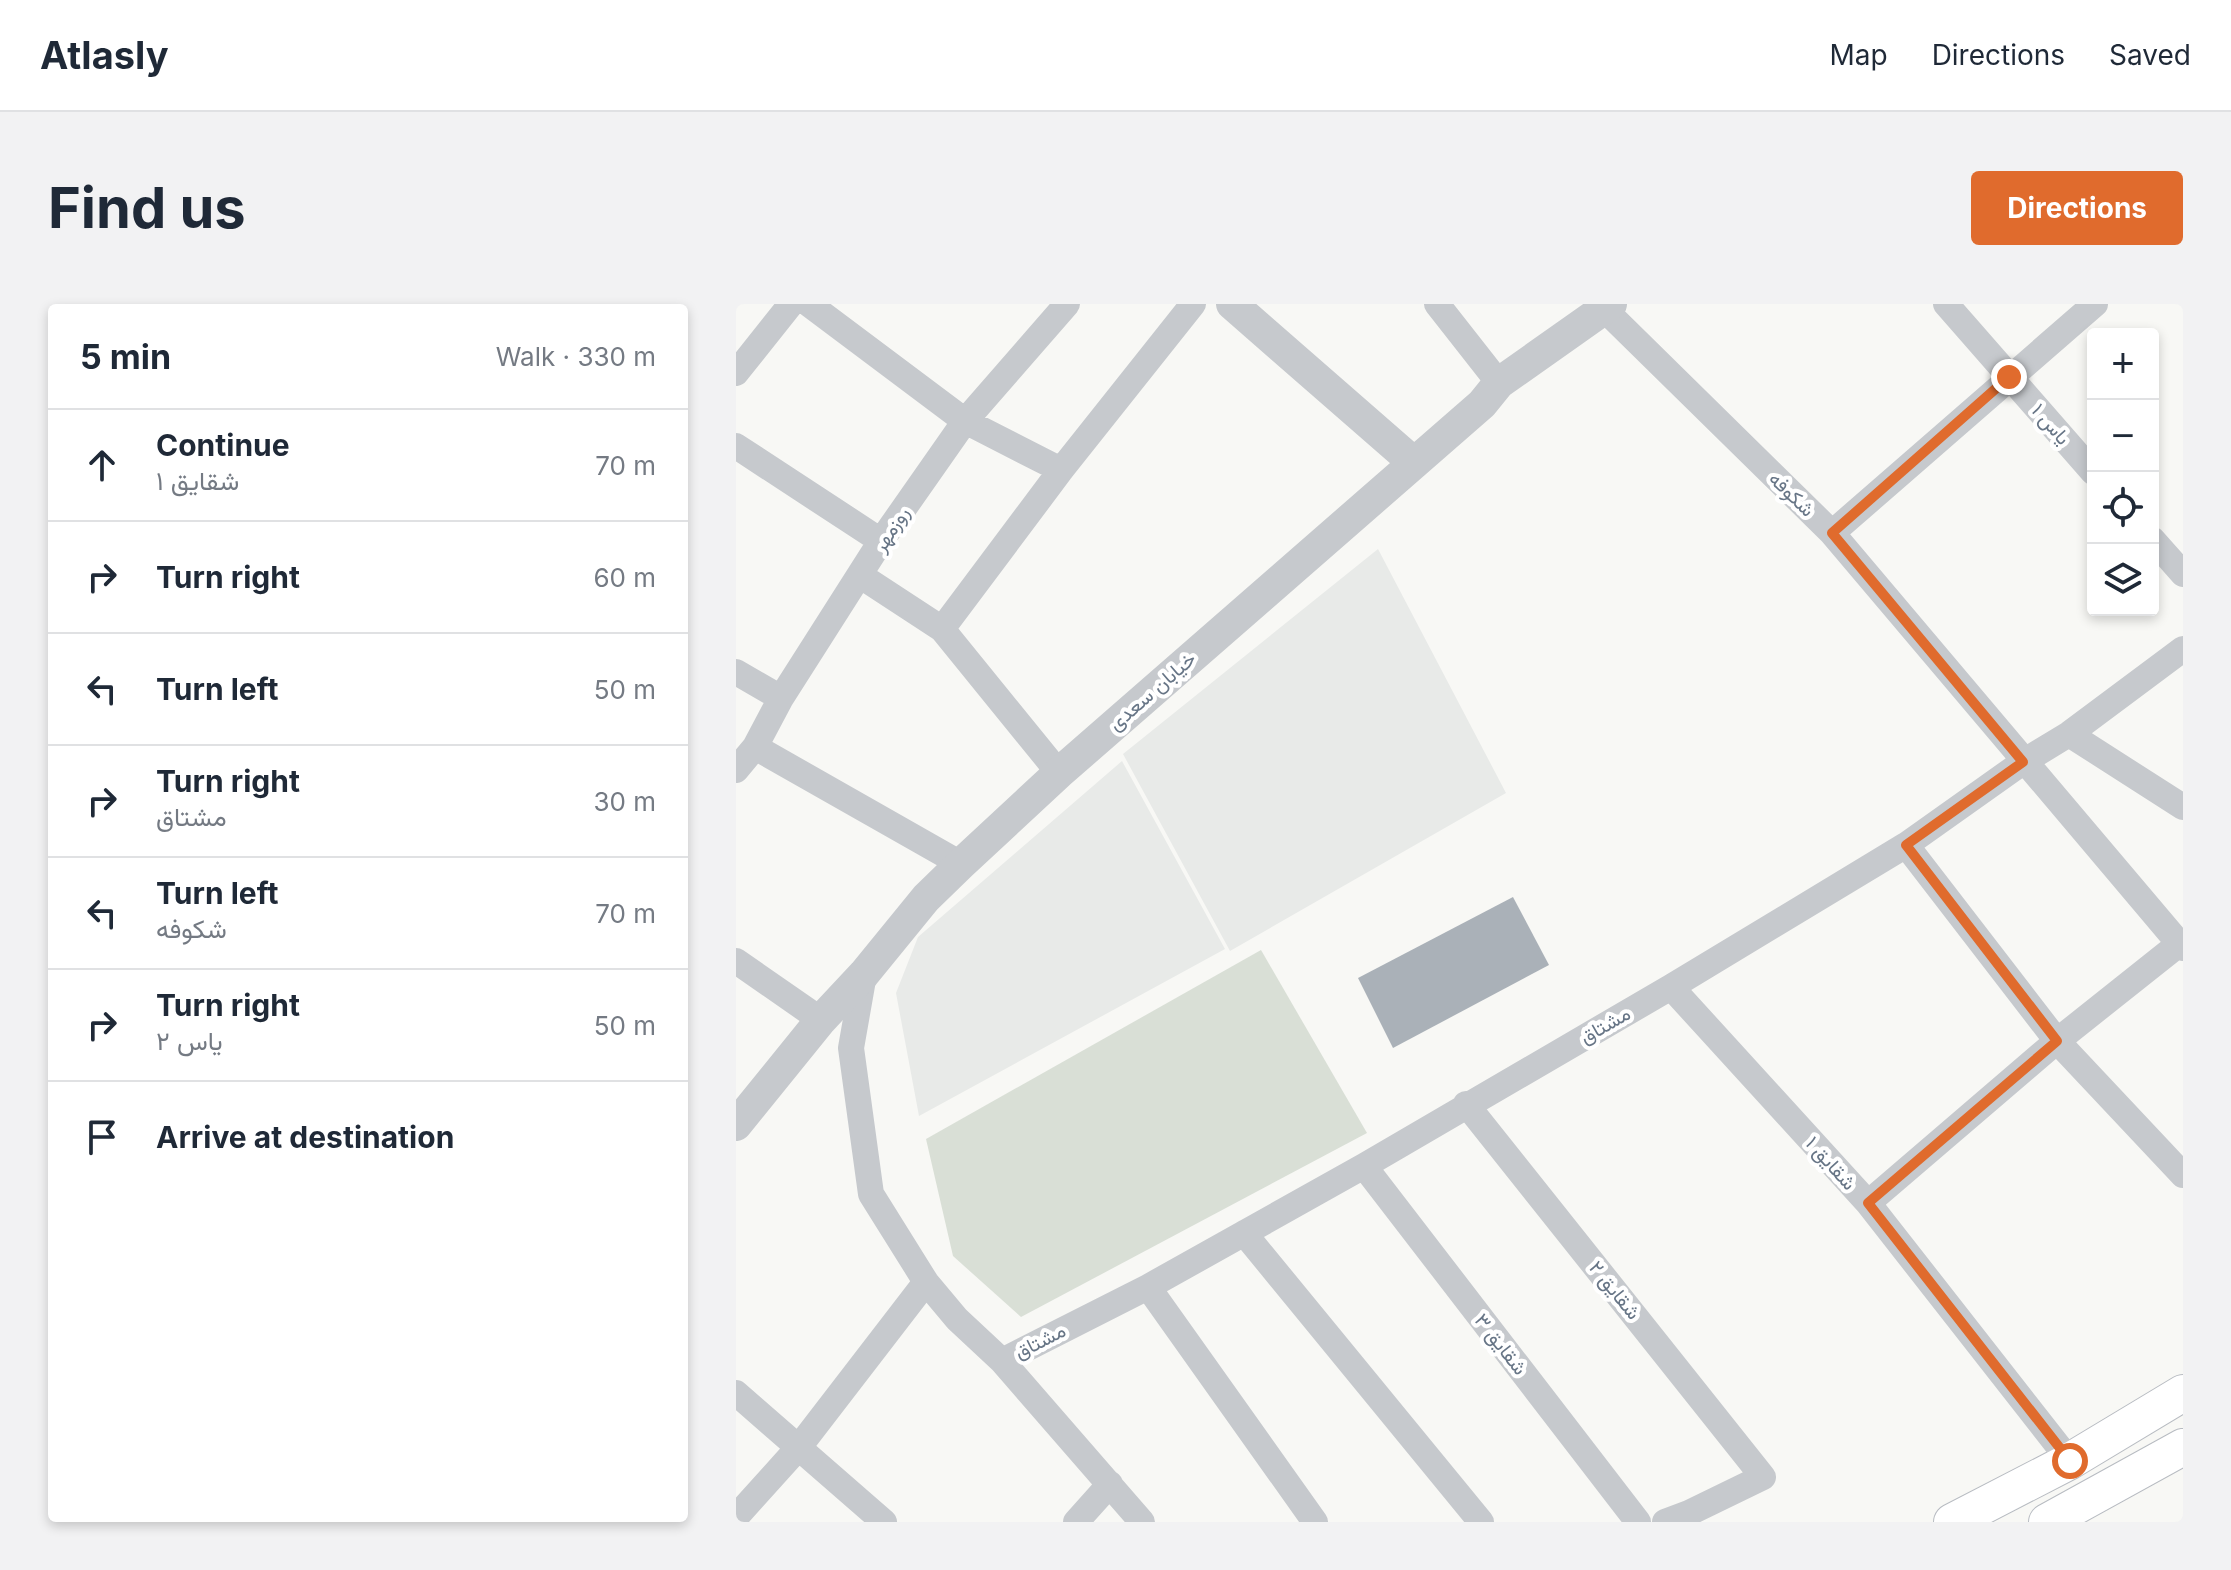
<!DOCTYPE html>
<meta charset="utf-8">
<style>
:root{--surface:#fff;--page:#f2f2f3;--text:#1f2937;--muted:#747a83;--line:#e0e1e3;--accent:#e06b2d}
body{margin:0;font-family:Inter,Vazirmatn,sans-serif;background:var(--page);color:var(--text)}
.controls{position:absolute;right:24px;top:24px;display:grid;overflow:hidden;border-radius:8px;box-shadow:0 4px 12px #0003}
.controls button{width:72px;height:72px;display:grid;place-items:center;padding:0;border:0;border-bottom:2px solid var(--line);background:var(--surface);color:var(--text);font:40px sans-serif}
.stop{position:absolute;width:24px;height:24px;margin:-18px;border:6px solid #e06b2d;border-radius:50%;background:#fff}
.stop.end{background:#e06b2d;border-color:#fff;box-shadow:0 2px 8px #0008}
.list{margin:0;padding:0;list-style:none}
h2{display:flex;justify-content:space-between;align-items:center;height:104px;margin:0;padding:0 32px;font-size:34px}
h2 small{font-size:26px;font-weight:400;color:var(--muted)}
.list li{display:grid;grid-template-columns:52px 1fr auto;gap:24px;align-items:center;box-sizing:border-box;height:112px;padding:0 32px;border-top:2px solid var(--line)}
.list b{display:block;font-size:30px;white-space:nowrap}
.list p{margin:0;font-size:26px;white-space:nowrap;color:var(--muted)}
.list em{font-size:26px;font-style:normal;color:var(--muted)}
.icon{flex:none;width:44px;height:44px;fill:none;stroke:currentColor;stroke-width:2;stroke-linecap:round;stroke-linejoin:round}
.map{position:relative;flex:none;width:1447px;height:1218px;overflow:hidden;border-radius:8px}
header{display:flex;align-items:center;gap:48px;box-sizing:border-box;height:112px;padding:0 40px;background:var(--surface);border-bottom:2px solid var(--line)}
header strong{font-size:38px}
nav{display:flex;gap:44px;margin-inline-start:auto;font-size:28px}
.intro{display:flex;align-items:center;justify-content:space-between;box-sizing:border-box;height:192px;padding:0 48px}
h1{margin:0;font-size:56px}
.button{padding:20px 36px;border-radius:8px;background:var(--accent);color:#fff;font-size:28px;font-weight:700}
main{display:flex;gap:48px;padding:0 48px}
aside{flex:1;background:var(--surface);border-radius:8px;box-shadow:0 4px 12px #0003}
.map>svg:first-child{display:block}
.built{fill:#e8eae8}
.green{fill:#d9dfd6}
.building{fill:#aab1b8}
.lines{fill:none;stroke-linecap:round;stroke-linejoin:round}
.secondary-casing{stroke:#b8bcc2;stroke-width:38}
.minor{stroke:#c6c9cd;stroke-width:26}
.tertiary{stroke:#c6c9cd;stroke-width:32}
.secondary{stroke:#fff;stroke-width:36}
.route{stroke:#e06b2d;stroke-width:10}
.labels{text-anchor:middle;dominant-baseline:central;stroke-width:8;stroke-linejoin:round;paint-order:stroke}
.street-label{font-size:20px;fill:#677586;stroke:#fff}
</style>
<header>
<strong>Atlasly</strong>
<nav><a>Map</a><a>Directions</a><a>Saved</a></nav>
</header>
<div class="intro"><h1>Find us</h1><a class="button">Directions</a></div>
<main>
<aside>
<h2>5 min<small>Walk · 330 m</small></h2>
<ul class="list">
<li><svg class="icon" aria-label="ahead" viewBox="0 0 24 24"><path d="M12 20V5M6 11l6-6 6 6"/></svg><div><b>Continue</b><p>شقایق ۱</p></div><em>70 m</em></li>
<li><svg class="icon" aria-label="right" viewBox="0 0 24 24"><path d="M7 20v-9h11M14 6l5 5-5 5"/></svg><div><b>Turn right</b></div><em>60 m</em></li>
<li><svg class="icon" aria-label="left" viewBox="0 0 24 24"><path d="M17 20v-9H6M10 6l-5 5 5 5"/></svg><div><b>Turn left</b></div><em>50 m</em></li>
<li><svg class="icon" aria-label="right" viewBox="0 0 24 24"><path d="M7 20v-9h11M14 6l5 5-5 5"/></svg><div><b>Turn right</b><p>مشتاق</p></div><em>30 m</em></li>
<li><svg class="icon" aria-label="left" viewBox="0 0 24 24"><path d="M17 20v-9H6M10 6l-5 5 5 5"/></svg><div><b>Turn left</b><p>شکوفه</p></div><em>70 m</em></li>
<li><svg class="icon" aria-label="right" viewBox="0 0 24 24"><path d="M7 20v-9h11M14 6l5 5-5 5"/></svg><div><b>Turn right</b><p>یاس ۲</p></div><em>50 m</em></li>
<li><svg class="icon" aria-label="arrive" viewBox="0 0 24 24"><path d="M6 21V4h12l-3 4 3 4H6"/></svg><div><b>Arrive at destination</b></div></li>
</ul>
</aside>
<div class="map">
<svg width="1447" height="1218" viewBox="0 0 1447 1218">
<rect width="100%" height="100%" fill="#f8f8f5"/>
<!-- built -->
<path class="built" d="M642 245 770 489 494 647 387 450Z
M386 457 489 645 183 812 160 689 182 633Z"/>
<!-- green -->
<path class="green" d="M525 646 631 829 285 1013 217 952 190 835Z"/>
<!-- building -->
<path class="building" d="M777 593 813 661 657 744 622 674Z"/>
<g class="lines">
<defs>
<path id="secondary" d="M1216 1218 1334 1157 1447 1089
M1311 1218 1447 1143"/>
</defs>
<!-- secondary casing -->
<use href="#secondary" class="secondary-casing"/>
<!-- minor -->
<path class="minor" d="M73 0 229 117 325 166
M701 0 763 79
M863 0 1096 229 1447 644
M1210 0 1357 168
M0 69 55 0
M0 142 145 237
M1096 229 1359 0
M1417 236 1447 270
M125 272 206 325 323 469
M206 325 325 166 457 0
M0 368 45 394
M1333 430 1447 503
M19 443 225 560
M0 466 19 443 45 394 145 237 229 117 331 0
M1170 541 1321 737 1447 871
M0 657 85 716
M128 670 115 744 135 890 190 978 221 1015 266 1057 406 1218
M935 683 1132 899 1334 1157
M730 800 1027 1173 953 1209 929 1218
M628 862 902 1218
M1132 899 1321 737 1443 640
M508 929 745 1218
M412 983 579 1218
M266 1057 412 983 628 862 935 683 1170 541 1287 458 1333 430 1447 345
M0 1089 148 1218
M0 1213 63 1143 190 978
M340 1218 374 1180"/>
<!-- tertiary -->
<path class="tertiary" d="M496 0 677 158
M0 821 85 716 128 670 190 594 225 560 323 469 746 100 763 79 875 0"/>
<!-- secondary -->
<use href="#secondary" class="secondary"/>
</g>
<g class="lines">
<!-- route -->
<path class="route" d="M1273 73 1096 229 1287 458 1170 541 1321 737 1132 899 1334 1157"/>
</g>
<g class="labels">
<!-- street labels -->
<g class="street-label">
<text transform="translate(1315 120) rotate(49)">یاس ۱</text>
<text transform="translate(1056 190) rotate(44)">شکوفه</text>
<text transform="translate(155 225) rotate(-57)">روزمهر</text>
<text transform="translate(416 387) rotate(-41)">خیابان سعدی</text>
<text transform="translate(869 721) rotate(-30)">مشتاق</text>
<text transform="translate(1095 859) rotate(48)">شقایق ۱</text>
<text transform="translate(879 986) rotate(51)">شقایق ۲</text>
<text transform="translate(304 1037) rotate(-27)">مشتاق</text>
<text transform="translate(765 1040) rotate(52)">شقایق ۳</text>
</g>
</g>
</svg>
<div class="controls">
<button>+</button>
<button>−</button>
<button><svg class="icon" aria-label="locate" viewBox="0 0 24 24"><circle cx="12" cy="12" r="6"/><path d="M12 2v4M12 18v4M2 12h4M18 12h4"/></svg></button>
<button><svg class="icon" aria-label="layers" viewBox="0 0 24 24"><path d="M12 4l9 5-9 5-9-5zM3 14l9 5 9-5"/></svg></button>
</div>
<div class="stop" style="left:1334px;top:1157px"></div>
<div class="stop end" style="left:1273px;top:73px"></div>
</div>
</main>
